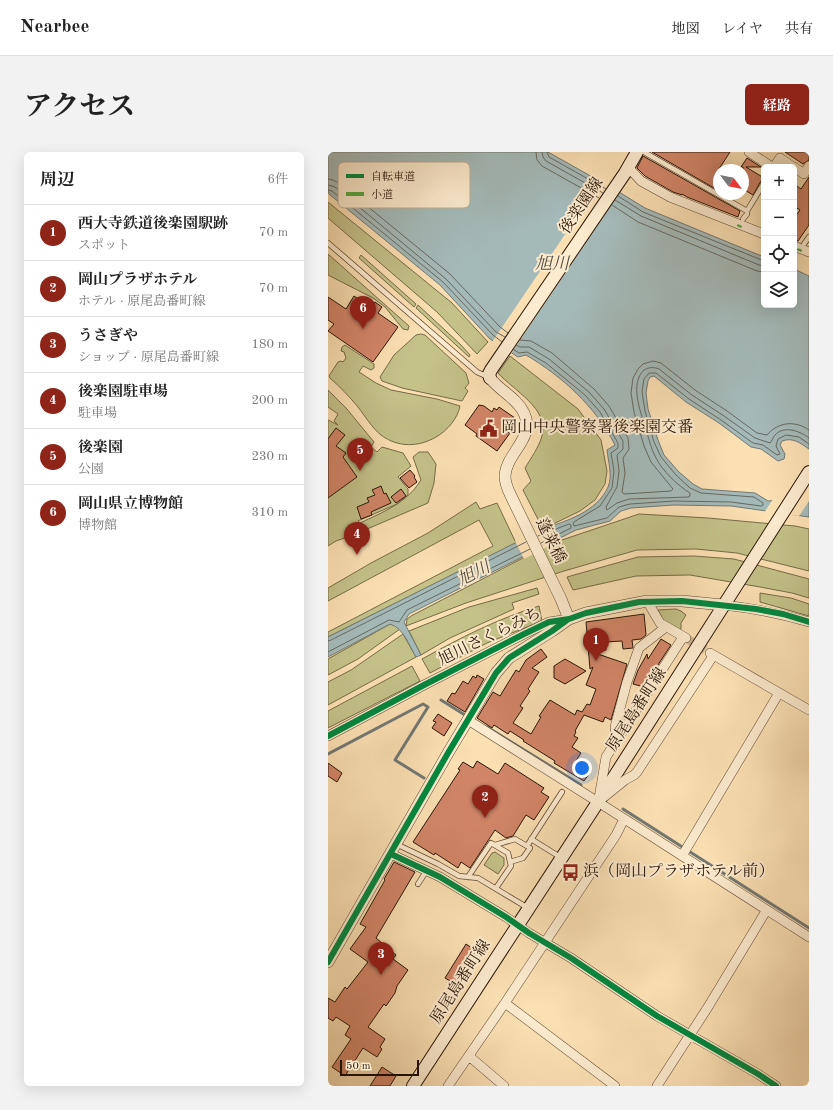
<!DOCTYPE html>
<html lang="ja">
<meta charset="utf-8">
<style>
:root{--surface:#fff;--page:#f2f2f2;--text:#222;--muted:#767676;--line:#e0e0e0;--accent:#8f2418}
body{margin:0;font-family:"Old Standard TT","Noto Serif JP",serif;background:var(--page);color:var(--text)}
.controls{position:absolute;right:12px;top:12px;display:grid;overflow:hidden;border-radius:6px;box-shadow:0 4px 16px #0002}
.controls button{width:36px;height:36px;display:grid;place-items:center;padding:0;border:0;border-bottom:1px solid var(--line);background:var(--surface);color:var(--text);font:20px sans-serif}
.compass{position:absolute;left:385px;top:12px;width:36px;height:36px;border-radius:50%;background:var(--surface);box-shadow:0 4px 16px #0002;rotate:122deg}
.scale{position:absolute;left:12px;bottom:10px;width:79px;box-sizing:border-box;padding-left:4px;border:2px solid #291507;border-top:0;font-size:11px;line-height:14px;white-space:nowrap;color:#291507;-webkit-text-stroke:3px #fcebce;paint-order:stroke}
.you{position:absolute;left:254px;top:616px;width:14px;height:14px;margin:-10px;border:3px solid #fff;border-radius:50%;background:#1a73e8;box-shadow:0 0 0 6px #1a73e833}
.badge{display:grid;place-items:center;width:26px;height:26px;border-radius:50%;background:var(--accent);color:#fff;font-size:13px;font-weight:700}
.pin{position:absolute;translate:-50% -33px;filter:drop-shadow(0 1px 2px #0008)}
.pin::after{content:'';position:absolute;top:21px;width:14px;height:12px;background:inherit;clip-path:polygon(0 0,100% 0,50% 100%)}
.list{margin:0;padding:0;list-style:none}
h2{display:flex;justify-content:space-between;align-items:center;height:52px;margin:0;padding:0 16px;font-size:17px}
h2 small{font-size:13px;font-weight:400;color:var(--muted)}
.list li{display:grid;grid-template-columns:26px 1fr auto;gap:12px;align-items:center;box-sizing:border-box;height:56px;padding:0 16px;border-top:1px solid var(--line)}
.list b{display:block;font-size:15px;white-space:nowrap}
.list p{margin:0;font-size:13px;white-space:nowrap;color:var(--muted)}
.list em{font-size:13px;font-style:normal;color:var(--muted)}
.icon{flex:none;width:22px;height:22px;fill:none;stroke:currentColor;stroke-width:2;stroke-linecap:round;stroke-linejoin:round}
.map{position:relative;flex:none;width:481px;height:934px;overflow:hidden;border-radius:6px}
header{display:flex;align-items:center;gap:24px;box-sizing:border-box;height:56px;padding:0 20px;background:var(--surface);border-bottom:1px solid var(--line)}
header strong{font-size:19px}
nav{display:flex;gap:22px;margin-inline-start:auto;font-size:14px}
.intro{display:flex;align-items:center;justify-content:space-between;box-sizing:border-box;height:96px;padding:0 24px}
h1{margin:0;font-size:28px}
.button{padding:10px 18px;border-radius:6px;background:var(--accent);color:#fff;font-size:14px;font-weight:700}
main{display:flex;gap:24px;padding:0 24px}
aside{flex:1;background:var(--surface);border-radius:6px;box-shadow:0 4px 16px #0002}
.map>svg:first-child{display:block}
.green{fill:#c4c189;stroke:#766b48}
.water{fill:#a4bab9;stroke:#737872}
.pier{fill:#fbe0b4}
.lines{fill:none;stroke-linecap:round;stroke-linejoin:round}
.shore{stroke:#666860;stroke-width:1}
.stream{stroke:#737872;stroke-width:3}
.building{fill:#d18568;stroke:#291507}
.minor-tunnel{stroke:#d1b791;stroke-width:9;stroke-dasharray:9 4.5;stroke-linecap:butt}
.service-casing{stroke:#5e4832;stroke-width:6}
.minor-casing{stroke:#5e4832;stroke-width:10}
.tertiary-casing{stroke:#5e4832;stroke-width:12}
.secondary-casing{stroke:#291507;stroke-width:14}
.service{stroke:#fcebce;stroke-width:4.5}
.minor{stroke:#fcebce;stroke-width:9}
.tertiary{stroke:#fcebce;stroke-width:11}
.secondary{stroke:#fcebce;stroke-width:12}
.quiet{stroke:#53a941;stroke-width:5;stroke-dasharray:10 5;stroke-linecap:butt}
.cycleway-casing{stroke:#fcebce;stroke-width:8}
.cycleway{stroke:#00873e;stroke-width:6}
.labels{text-anchor:middle;dominant-baseline:central;stroke-width:4;stroke-linejoin:round;paint-order:stroke}
.street-label{font-size:16px;fill:#291507;stroke:#fcebce}
.poi-label{font-size:16px;fill:#291507;stroke:#fcebce;text-anchor:start}
.water-label{font-size:17px;font-style:italic;fill:#544f45;stroke:#fcebce}
.key{fill:#fcebce;stroke:#bdab92;stroke-width:1}
.key-label{font-size:11px;fill:#291507}
</style>
<header>
<strong>Nearbee</strong>
<nav><a>地図</a><a>レイヤ</a><a>共有</a></nav>
</header>
<div class="intro"><h1>アクセス</h1><a class="button">経路</a></div>
<main>
<aside>
<h2>周辺<small>6件</small></h2>
<ul class="list">
<li><span class="badge">1</span><div><b>西大寺鉄道後楽園駅跡</b><p>スポット</p></div><em>70 m</em></li>
<li><span class="badge">2</span><div><b>岡山プラザホテル</b><p>ホテル · 原尾島番町線</p></div><em>70 m</em></li>
<li><span class="badge">3</span><div><b>うさぎや</b><p>ショップ · 原尾島番町線</p></div><em>180 m</em></li>
<li><span class="badge">4</span><div><b>後楽園駐車場</b><p>駐車場</p></div><em>200 m</em></li>
<li><span class="badge">5</span><div><b>後楽園</b><p>公園</p></div><em>230 m</em></li>
<li><span class="badge">6</span><div><b>岡山県立博物館</b><p>博物館</p></div><em>310 m</em></li>
</ul>
</aside>
<div class="map">
<svg width="481" height="934" viewBox="0 0 481 934">
<rect width="100%" height="100%" fill="#fbe0b4"/>
<filter id="stains"><feTurbulence type="fractalNoise" baseFrequency=".005" numOctaves="4"/><feColorMatrix values="0 0 0 0 .2 0 0 0 0 .09 0 0 0 0 .02 0 0 0 .5 -.17"/></filter>
<radialGradient id="worn" r=".72"><stop offset=".6" stop-color="#630" stop-opacity="0"/><stop offset="1" stop-color="#630" stop-opacity=".3"/></radialGradient>
<!-- green -->
<path class="green" d="M0 50 124 151 160 190 149 202 109 160 0 66Z
M0 102 81 174 80 178 75 177 57 155 45 146 0 123Z
M33 103 88 152 86 155 31 106Z
M90 153 132 192 142 203 141 205 88 156Z
M93 182 97 183 138 221 141 231 137 236 140 239 134 249 74 236 54 229 52 225 66 203 88 183Z
M17 193 46 212V216L43 218 35 214 31 220 48 231 63 238 109 247 132 254C130 266 119 279 108 285 91 295 70 296 53 283 44 276 37 264 30 255 21 244 12 235 2 226L1 224 10 210 13 209 15 210 18 206 16 200 13 199 14 195Z
M182 204 250 257 273 288 279 319 277 332 267 348 252 359 215 377 195 338 203 329 197 316C203 306 211 295 214 284 222 257 185 238 170 221Z
M0 238 18 256 46 290 43 295 49 300 54 295 75 301 83 314 70 325 80 337V343L69 352 32 368 30 369 32 371C55 360 79 351 93 328L85 305 91 300H100L108 312 106 331 100 351 25 383 8 389 0 394V268L10 273 6 269 10 262 0 255Z
M148 350 152 357 169 351 188 391 0 485V480L165 394 151 368 0 449V436L43 411 100 381Z
M311 362 380 366 467 374 481 377V419L409 401 368 397 309 398 236 419 138 451 78 474 79 467 83 464 222 392Z
M366 404 406 407 481 427V446L464 441 432 435 362 423 308 424 245 438 239 425 310 405Z
M209 436 211 442 184 451 186 457 122 486 93 503 81 479 141 455Z
M432 441 463 446 481 452V464L432 450Z
M211 454 214 469 159 491 102 521 94 507C132 486 169 467 211 454Z
M348 457 353 459 358 463 353 471V477L350 478 335 468 330 458Z
M62 472 67 473 72 477 30 507 0 523V507Z
M75 482 88 505 0 553V530L23 518Z
M84 514 92 529 0 576V559Z
M167 700 176 706V713L170 722 156 713 164 701Z"/>
<!-- water -->
<path class="water" d="M0 0H220L291 40 317 56 436 105V153H466V117L481 124V297C472 291 465 285 454 289L452 293 457 302 456 307 450 309 433 297 423 295 391 271 358 250 326 224 322 225 320 229 318 241 320 257 330 288 336 303 351 320 365 332 374 337 427 341 440 349 453 348 463 340 481 311V365L403 354 346 353 303 356 293 359 282 369 248 378 81 462 76 470 93 503 88 505C81 494 76 476 62 472L0 505V485L215 377C238 369 269 360 280 335 285 324 280 309 279 298L287 293C267 254 235 225 198 203L190 205 162 187 112 133 1 42 0 39Z"/>
<!-- pier -->
<path class="pier" d="M274 28 293 39 182 203 164 190Z
M481 309V349L471 364 436 361 445 347 452 346 461 338Z
M214 376 223 393 196 407 187 389Z"/>
<g class="lines">
<!-- shore -->
<path class="shore" d="M208 0 209 8 214 14 271 46
M214 0 215 5 218 9 275 41
M219 0 221 5 278 37
M0 27 5 28 11 31 122 122 172 175 180 181
M0 33 7 35 118 127 168 180 177 185
M0 38 4 39 115 130 165 183 174 190
M290 44 315 60 436 109
M287 48 313 64 431 113 436 114
M284 53 310 70 429 119 436 120
M192 188 203 189 224 201 266 237 281 254 300 286 301 297 295 306 297 321 294 340 296 342 343 339 345 337 323 310 316 294 306 260 303 241 305 226 310 217 315 212 325 209 333 211 367 238 399 259 429 281 439 283C450 270 467 268 481 278
M188 193 192 195H201L221 207 261 240 276 257 295 289V297L289 303 291 319 289 335 278 355 279 358 289 351 301 347 361 345 362 343V341C350 334 334 318 328 306 323 297 321 287 318 277 313 261 301 232 316 218 321 215 326 215 331 217L364 243 396 264 427 286 442 291C444 289 445 285 447 283 456 273 472 279 481 286
M185 197 191 201 199 200 218 211 257 243 272 260 290 291V296L283 301 286 319 284 336 272 354 246 370 245 372 246 374 279 366 291 355 302 352 346 349 403 350 433 354 435 353V351L426 345 373 341 362 336 348 323 333 305 326 290 317 259 314 240 316 227 321 221H328L361 247 393 268 425 291 435 293 449 303 452 302 448 294 450 287 458 283 471 285 481 292
M210 384 241 372 243 373V376L213 391
M0 489 3 488 198 390
M0 500 61 468 71 470 79 458 202 397"/>
<!-- stream -->
<path class="stream" d="M113 548 137 563
M159 575 253 633
M0 602 95 552 100 555 67 608 96 626
M295 657 481 776"/>
</g>
<!-- building -->
<path class="building" d="M324 0H402L391 17V39Z
M457 0H481V8L475 12Z
M315 4 412 59 410 65 359 45 354 42V43L345 40 317 24 309 16Z
M419 6 433 15H418L436 26 433 29 425 43 415 37V15H413Z
M481 25V73L470 89 466 88V66L472 58 466 54V32L473 37Z
M26 144 43 156 47 150 54 155 50 161 70 175 45 210 0 179 6 172 0 168V145L18 157Z
M151 253 156 254 164 260 166 256 169 258 171 255 187 266 178 279 182 281 169 299 148 284 149 282 137 273Z
M8 276 17 283 8 294 18 301 15 305 29 325 0 346V287Z
M82 318 87 324 86 325 89 330 81 336 72 326Z
M53 334 56 342 58 341 63 351 43 360 44 363 33 367 29 355 41 350 39 346 47 343 44 338Z
M73 337 78 344 68 351 63 345Z
M316 462 318 483 313 487 304 488 305 496 295 497 294 489 278 490V498L264 500 299 512 283 568 277 565 275 570 256 563 247 579 248 580 246 584 250 586 244 595 253 601 246 612 261 622 256 629 226 611 227 609 195 589 196 588 182 579 180 582 166 573 164 576 149 566 165 540 172 544 188 518 191 520 198 508 213 497 219 505 204 516 211 520 200 537 202 539 192 554 195 556 185 571 203 582 213 565 211 564 222 548 247 563 249 558 254 560 259 552 262 553 268 537 258 533 265 515 262 517 258 470Z
M333 487 343 493 322 525 320 523 316 535 305 532 310 518 319 502 320 507Z
M237 507 258 519 237 532 226 526V514Z
M149 523 156 527 137 560 119 549 124 541 127 542 135 529 140 532 145 524 148 526Z
M110 562 124 571 116 584 104 576 108 570 105 569Z
M149 609 170 622 177 611 216 636 213 640 221 645 206 668 198 663 185 684 178 686 167 678 142 716 133 710 130 716 107 701 106 703 85 690 132 618 130 617 135 610 145 616Z
M0 611 14 621 9 630 0 624Z
M66 710 87 720 48 786 68 803 65 807 80 818 69 834 67 841 58 854 56 852 40 875 57 887 52 895 54 897 49 905 35 896 17 924 4 915 23 887 17 883 22 874 8 865 5 869 0 866V846L7 850 17 835 19 837 40 810 22 797 38 775 32 772 57 728 56 727Z
M138 792 150 800 129 833 117 826Z
M54 915 68 924 62 934H42Z"/>
<g class="lines">
<!-- minor-tunnel -->
<path class="minor-tunnel" d="M358 486 382 501"/>
<defs>
<path id="service" d="M316 0 419 59
M415 67 419 62V59L436 31
M0 91 149 220 160 225
M476 92 481 85
M203 687 232 705
M68 692 110 712 131 724 150 726 200 756
M167 693 187 687 199 694 234 640
M182 710 195 706 202 696 199 694
M140 725 163 691 180 701 183 714 168 736
M90 732 99 718"/>
<path id="minor" d="M421 0 444 15
M300 15 313 29 342 45 436 82
M446 15 452 6 465 15
M466 15 476 22 481 14
M466 94 481 100
M319 449 332 471 358 486
M395 453C425 456 453 462 481 470
M382 501 481 558
M140 568 270 650 481 785
M0 584 96 533 196 482 221 470 241 467
M288 588 287 575 299 530 311 496 338 475
M276 645 297 628 306 623 309 620 385 504
M271 646 278 605 355 485
M63 702 112 725 178 765 201 781 243 806 329 864 430 922 448 934
M354 704 451 541
M177 851 287 934
M141 904 176 934
M120 934 177 851 288 683 296 667
M329 934 380 855 438 759"/>
<path id="tertiary" d="M162 226C172 239 189 246 196 261 208 286 178 301 177 324 177 331 180 338 183 344L233 447 241 467
M0 810 120 601 168 521 181 506 224 479 241 467 258 461 319 449H354L395 453"/>
<path id="secondary" d="M162 226 161 222 163 218 297 21 309 0
M85 934 270 650 481 320"/>
</defs>
<!-- service casing -->
<use href="#service" class="service-casing"/>
<!-- minor casing -->
<use href="#minor" class="minor-casing"/>
<!-- tertiary casing -->
<use href="#tertiary" class="tertiary-casing"/>
<!-- secondary casing -->
<use href="#secondary" class="secondary-casing"/>
<!-- service -->
<use href="#service" class="service"/>
<!-- minor -->
<use href="#minor" class="minor"/>
<!-- tertiary -->
<use href="#tertiary" class="tertiary"/>
<!-- secondary -->
<use href="#secondary" class="secondary"/>
<!-- quiet -->
<path class="quiet" d="M411 75 412 73
M471 99 472 97"/>
<defs>
<path id="cycleway" d="M0 584 96 533 196 482 221 470 241 467 258 461 311 450 354 449 428 457 455 462 481 470
M63 702 112 725 178 765 201 781 243 806 329 864 430 922 448 934
M0 810 120 601 168 521 181 506 224 479 239 468"/>
</defs>
<!-- cycleway casing -->
<use href="#cycleway" class="cycleway-casing"/>
<!-- cycleway -->
<use href="#cycleway" class="cycleway"/>
</g>
<!-- icons -->
<defs>
<symbol id="civic-bare" viewBox="-9 -9 18 18"><path d="M-.6-6.5H3V-4.5H.6V-3L4-1V1h2V6H-6V1h2V-1L-.6-3ZM-1.2 2.5V6h2.4V2.5Z" fill="#8f2418" stroke="#fcebce" stroke-width="2.5" paint-order="stroke"/></symbol>
<symbol id="bus-bare" viewBox="-9 -9 18 18"><path d="M-5-6H5V4H4V6H2V4H-2V6H-4V4H-5ZM-3.5-4V0h7V-4ZM-3.5 1.2v1.5H-2V1.2ZM2 1.2v1.5H3.5V1.2Z" fill="#8f2418" stroke="#fcebce" stroke-width="2.5" paint-order="stroke"/></symbol>
</defs>
<g fill-rule="evenodd">
<use href="#civic-bare" x="148" y="264" width="25" height="25"/>
<use href="#bus-bare" x="230" y="708" width="25" height="25"/>
</g>
<g class="labels">
<!-- street labels -->
<g class="street-label">
<text transform="translate(254 54) rotate(-56)">後楽園線</text>
<text transform="translate(222 389) rotate(64)">蓬莱橋</text>
<text transform="translate(162 485) rotate(-26)">旭川さくらみち</text>
<text transform="translate(309 558) rotate(-57)">原尾島番町線</text>
<text transform="translate(133 830) rotate(-57)">原尾島番町線</text>
</g>
<!-- poi labels -->
<g class="poi-label">
<text x="173" y="276">岡山中央警察署後楽園交番</text>
<text x="255" y="720">浜（岡山プラザホテル前）</text>
</g>
<!-- water labels -->
<g class="water-label">
<text x="224" y="112">旭川</text>
<text transform="translate(146 422) rotate(-27)">旭川</text>
</g>
</g>
<!-- legend -->
<rect x="10" y="10" width="132" height="46" rx="6" class="key"/>
<rect x="18" y="22" width="18" height="4" fill="#00873e"/>
<rect x="18" y="40" width="18" height="4" fill="#53a941"/>
<g class="key-label">
<text x="43" y="28">自転車道</text>
<text x="43" y="46">小道</text>
</g>
<rect width="100%" height="100%" filter="url(#stains)"/>
<rect width="100%" height="100%" fill="url(#worn)"/>
</svg>
<div class="controls">
<button>+</button>
<button>−</button>
<button><svg class="icon" aria-label="locate" viewBox="0 0 24 24"><circle cx="12" cy="12" r="6"/><path d="M12 2v4M12 18v4M2 12h4M18 12h4"/></svg></button>
<button><svg class="icon" aria-label="layers" viewBox="0 0 24 24"><path d="M12 4l9 5-9 5-9-5zM3 14l9 5 9-5"/></svg></button>
</div>
<svg class="compass" viewBox="-18 -18 36 36"><path d="M0-13l5 13h-10z" fill="#e53935"/><path d="M0 13l5-13h-10z" fill="#767676"/></svg>
<div class="scale">50 m</div>
<div class="you"></div>
<div class="pin badge" style="left:268px;top:509px">1</div>
<div class="pin badge" style="left:157px;top:666px">2</div>
<div class="pin badge" style="left:53px;top:823px">3</div>
<div class="pin badge" style="left:29px;top:403px">4</div>
<div class="pin badge" style="left:32px;top:319px">5</div>
<div class="pin badge" style="left:35px;top:177px">6</div>
</div>
</main>
